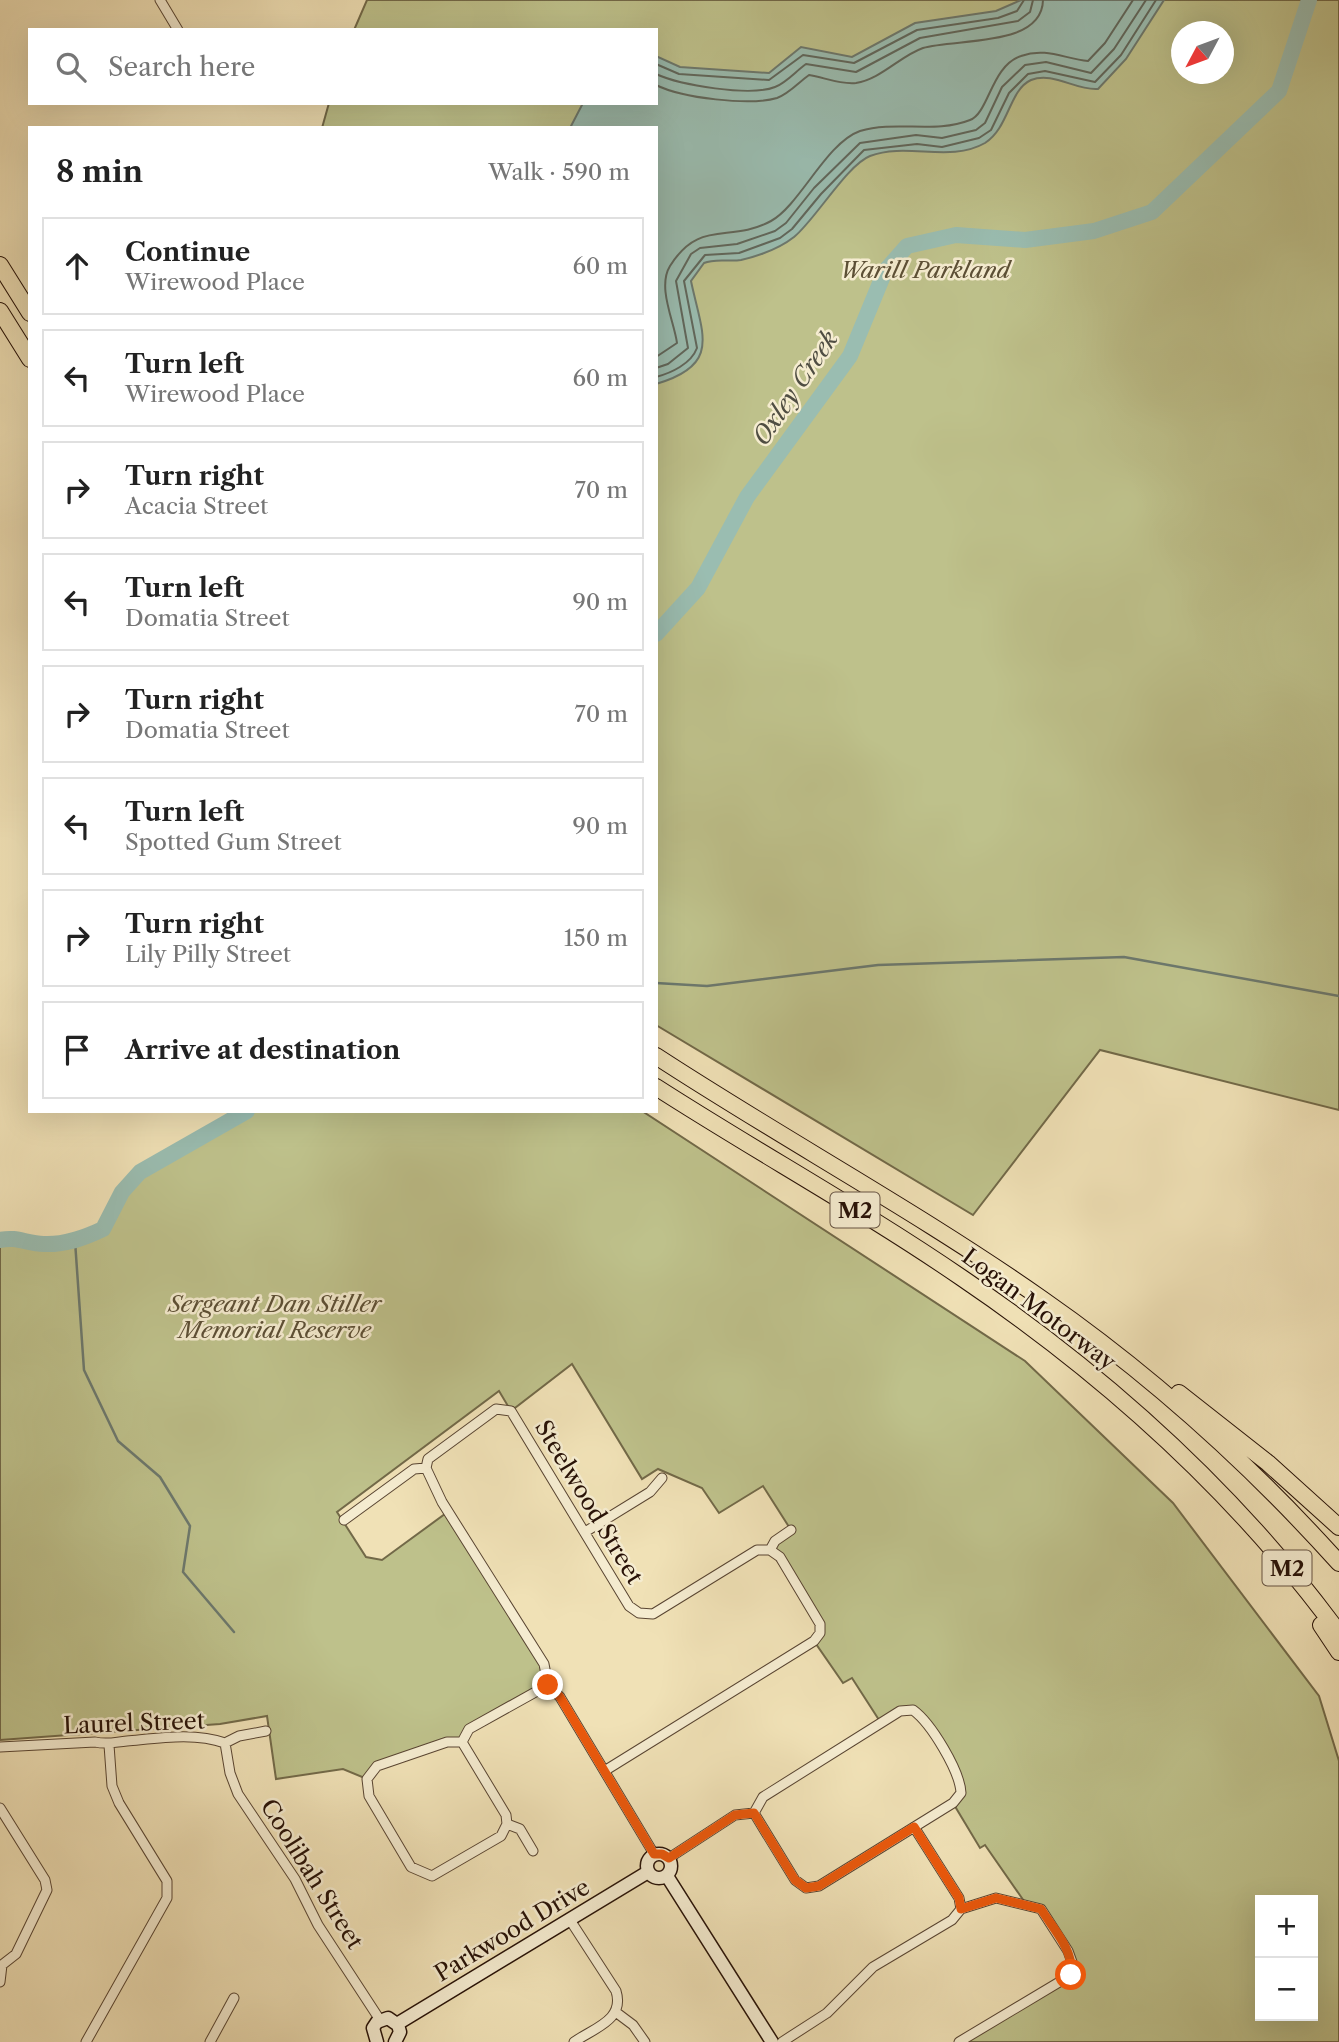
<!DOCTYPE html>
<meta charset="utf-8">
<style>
:root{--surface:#fff;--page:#f2f2f2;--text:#222;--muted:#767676;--line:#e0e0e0}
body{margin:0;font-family:"Libre Caslon Text",serif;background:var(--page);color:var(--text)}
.controls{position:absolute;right:21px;bottom:21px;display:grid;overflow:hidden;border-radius:0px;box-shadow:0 7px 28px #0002}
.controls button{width:63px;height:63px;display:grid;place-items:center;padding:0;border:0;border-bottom:2px solid var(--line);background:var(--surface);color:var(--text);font:35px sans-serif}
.compass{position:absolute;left:1171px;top:21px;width:63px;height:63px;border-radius:50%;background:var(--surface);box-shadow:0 7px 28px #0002;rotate:229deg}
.stop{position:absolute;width:21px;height:21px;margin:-16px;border:5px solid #ea580c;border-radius:50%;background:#fff}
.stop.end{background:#ea580c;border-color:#fff;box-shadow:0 2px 7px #0008}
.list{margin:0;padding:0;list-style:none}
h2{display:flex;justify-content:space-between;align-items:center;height:91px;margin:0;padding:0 28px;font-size:30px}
h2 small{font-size:23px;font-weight:400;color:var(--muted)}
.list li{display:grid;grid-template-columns:46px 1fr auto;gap:21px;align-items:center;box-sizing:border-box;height:98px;margin:0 14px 14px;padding:0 14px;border:2px solid var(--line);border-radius:0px}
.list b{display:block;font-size:26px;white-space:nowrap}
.list p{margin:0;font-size:23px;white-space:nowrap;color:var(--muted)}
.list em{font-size:23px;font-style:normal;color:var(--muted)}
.icon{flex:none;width:38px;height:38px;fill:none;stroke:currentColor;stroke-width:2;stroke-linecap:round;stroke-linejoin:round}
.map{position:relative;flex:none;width:1339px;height:2042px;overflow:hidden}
.search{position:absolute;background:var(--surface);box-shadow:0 7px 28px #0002;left:28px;top:28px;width:630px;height:77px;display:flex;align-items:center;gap:18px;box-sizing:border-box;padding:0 24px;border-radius:0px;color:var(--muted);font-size:26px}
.panel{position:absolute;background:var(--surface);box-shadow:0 7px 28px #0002;left:28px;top:126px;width:630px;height:987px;border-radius:0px}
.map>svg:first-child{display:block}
.green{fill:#bec18b;stroke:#726948;stroke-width:2;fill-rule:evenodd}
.water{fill:#9abdb1;stroke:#6c786d;stroke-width:2}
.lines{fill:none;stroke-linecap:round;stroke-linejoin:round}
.shore{stroke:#60675c;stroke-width:2}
.stream{stroke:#6c786d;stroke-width:2.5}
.river{stroke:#9abdb1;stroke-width:16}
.street-casing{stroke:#594532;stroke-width:11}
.secondary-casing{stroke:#271106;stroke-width:15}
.highway-casing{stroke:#271106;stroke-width:18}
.street{stroke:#f5ecd0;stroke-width:9}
.secondary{stroke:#f5ecd0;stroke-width:12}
.highway{stroke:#f0e1b6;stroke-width:16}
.route{stroke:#ea580c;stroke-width:9}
.labels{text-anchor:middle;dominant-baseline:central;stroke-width:5;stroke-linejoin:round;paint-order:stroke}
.shield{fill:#f5ecd0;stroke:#655343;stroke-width:2}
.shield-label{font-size:21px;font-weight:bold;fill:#271106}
.park-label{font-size:23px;font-style:italic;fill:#5c4f35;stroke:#f5ecd0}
.street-label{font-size:23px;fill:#271106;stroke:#f5ecd0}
.water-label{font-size:24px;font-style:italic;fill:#4f4d42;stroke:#f5ecd0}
</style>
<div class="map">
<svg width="1339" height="2042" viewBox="0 0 1339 2042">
<rect width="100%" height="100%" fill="#f0e1b6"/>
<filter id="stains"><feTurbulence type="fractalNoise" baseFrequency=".00286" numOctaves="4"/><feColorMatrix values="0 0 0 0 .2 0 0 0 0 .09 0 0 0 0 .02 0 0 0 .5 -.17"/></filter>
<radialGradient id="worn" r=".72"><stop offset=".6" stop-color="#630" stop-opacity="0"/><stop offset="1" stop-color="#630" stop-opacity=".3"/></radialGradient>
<!-- green -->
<path class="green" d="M367 0H1339V1110L1100 1050 973 1215 656 1025V128H322L329 103H656V30H354ZM1182 32H1224V74H1182Z
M247 1111H642L1025 1361 1173 1503 1319 1696 1339 1761V2042H959L1071 1975 1072 1962 1041 1909 1026 1904 985 1845 980 1848 953 1803 961 1793C960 1771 931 1723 912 1710L881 1723 852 1678 843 1683 814 1641 820 1624 770 1550 791 1530 763 1486 719 1513 702 1488 658 1469 642 1479 572 1364 511 1411 499 1391 337 1512 366 1557 382 1560 449 1511 544 1664 548 1685 469 1729 462 1742 377 1766 367 1779 343 1769 276 1779 267 1716 220 1724 0 1740V1240C17 1236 27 1244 44 1244 65 1245 84 1238 103 1229L122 1192 140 1172ZM1260 1900H1313V2016H1260Z"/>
<!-- water -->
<path class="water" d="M1021 0H1164L1126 59 1098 89C1076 91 1053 71 1031 80 1009 90 1009 128 985 143 950 163 907 142 870 156 847 165 815 220 794 237 780 248 758 256 741 260 729 262 715 258 704 263L691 281C702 334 722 365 656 384V128H570L583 103H656V56L680 67 769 73 801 47 852 57 915 23 996 11Z"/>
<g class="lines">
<!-- shore -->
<path class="shore" d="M656 64 679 74 769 80 803 55 854 63 917 30 998 18 1017 11 1024 0
M656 74C680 85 750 97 775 87 786 83 796 71 806 64L856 72 920 38 1018 21 1030 12 1033 0
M656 85C682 98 749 106 777 98 789 94 799 82 809 75 823 77 841 85 856 83 881 79 900 56 923 48 956 38 1042 48 1043 0
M656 357 677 343C674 321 657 287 670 266 700 218 729 244 771 221 800 205 826 143 860 131 896 120 935 134 970 120 989 113 991 66 1021 56 1046 47 1065 59 1088 61L1105 43 1133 0
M656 368 668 364 688 348 676 281 691 254 700 248 737 244 775 231 786 223 814 188 860 143 916 135 942 138 976 130 985 123 1002 87 1025 65 1046 62 1091 73 1114 49 1146 0
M656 377C671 373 691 364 697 348L684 281 705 255 739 253 780 238 792 229 821 194 864 150 917 144 942 147 979 138 991 130 1009 93 1028 74 1045 71 1095 82 1121 55 1156 0"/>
<!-- stream -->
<path class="stream" d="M656 983 707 986 878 965 1124 957 1339 996
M75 1241 84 1370 118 1441 160 1477 190 1526 183 1572 234 1632"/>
<!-- river -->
<path class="river" d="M656 634 698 588 747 497 850 356 885 271 907 246 956 235 1025 240 1094 231 1152 212 1279 91 1309 0
M0 1240C17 1236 27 1244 44 1244 65 1245 84 1238 103 1229L122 1192 140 1172 247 1111"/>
<defs>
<path id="street" d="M160 0 178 30
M426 1468 428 1459 496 1409 511 1411 629 1606 639 1613 653 1614 757 1550H770L780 1557 820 1624V1633L814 1641 606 1770
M426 1468 442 1502 544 1664 548 1685
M344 1520 414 1469 426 1468
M585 1532 650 1492 662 1478
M770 1550 775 1541 791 1530
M548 1685 560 1697 654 1854
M462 1742 506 1815 507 1824 501 1836 432 1876 411 1867 369 1796 367 1779 377 1766 447 1742H462L469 1729 548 1685
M225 1743 230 1773 238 1794 295 1879 318 1925 380 2020
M0 1747 95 1742C108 1745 115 1742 127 1741 159 1738 195 1732 225 1743L239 1736 266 1731
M0 1808 45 1880 47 1890 16 1954 2 1965 0 1982
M507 1824 520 1829 533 1851
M669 1858 735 1815 754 1813 763 1797 900 1711 913 1710C931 1723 960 1771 961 1793L953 1803 819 1886 806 1888 795 1880 754 1813
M570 1920 616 1991C625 2020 594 2028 574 2042
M617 2013 633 2025 645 2042
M86 2042 167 1898V1881L119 1803 112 1786 109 1745
M210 2042 234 1998
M782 2042 827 2013 873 1967 952 1920 961 1909 959 1898 914 1827
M959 2042 1071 1975 1072 1962 1068 1951 1041 1909 996 1898 961 1909"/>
<path id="secondary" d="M647 1866a12 12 0 1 1 24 0a12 12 0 1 1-24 0Z
M667 1876 772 2042
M397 2024 648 1872
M377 2042 373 2028 377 2022 388 2018 398 2025 400 2032 395 2042"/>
<path id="highway" d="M0 265 30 313
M0 311 30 359
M656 1056C783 1139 918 1212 1042 1299 1151 1375 1250 1464 1339 1563
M656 1087C757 1152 863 1210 962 1278 1105 1375 1237 1494 1339 1633
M1179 1393 1268 1463 1339 1527
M1321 1625 1339 1652"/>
</defs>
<!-- street casing -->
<use href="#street" class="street-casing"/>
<!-- secondary casing -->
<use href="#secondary" class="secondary-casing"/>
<!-- highway casing -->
<use href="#highway" class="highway-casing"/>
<!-- street -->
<use href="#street" class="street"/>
<!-- secondary -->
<use href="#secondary" class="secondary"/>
<!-- highway -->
<use href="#highway" class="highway"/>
</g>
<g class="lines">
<!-- route -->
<path class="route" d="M548 1685 560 1697 654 1854H662L669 1858 735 1815 754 1813 795 1880 806 1888 819 1886 914 1827 959 1898 961 1909 996 1898 1041 1909C1054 1930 1074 1950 1071 1975"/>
</g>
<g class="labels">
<!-- shield labels -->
<g class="shield">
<rect x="830.5" y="1192.5" width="49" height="35" rx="5"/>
<rect x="1262.5" y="1550.5" width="49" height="35" rx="5"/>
</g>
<g class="shield-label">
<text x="855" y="1210">M2</text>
<text x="1287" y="1568">M2</text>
</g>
<!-- park labels -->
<g class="park-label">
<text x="925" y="270">Warill Parkland</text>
<text x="275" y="1304">Sergeant Dan Stiller<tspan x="275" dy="26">Memorial Reserve</tspan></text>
</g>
<!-- street labels -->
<g class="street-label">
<text transform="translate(1039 1309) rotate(37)">Logan Motorway</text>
<text transform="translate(589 1502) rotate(59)">Steelwood Street</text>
<text transform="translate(134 1723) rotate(-2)">Laurel Street</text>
<text transform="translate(312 1874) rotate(58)">Coolibah Street</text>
<text transform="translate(512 1930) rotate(-31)">Parkwood Drive</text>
</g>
<!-- water labels -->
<g class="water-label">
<text transform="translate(795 388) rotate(-56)">Oxley Creek</text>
</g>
</g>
<rect width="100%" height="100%" filter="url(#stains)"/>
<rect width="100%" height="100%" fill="url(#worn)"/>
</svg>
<div class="controls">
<button>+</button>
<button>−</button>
</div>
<svg class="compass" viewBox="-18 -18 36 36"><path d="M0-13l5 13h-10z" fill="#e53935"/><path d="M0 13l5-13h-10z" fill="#767676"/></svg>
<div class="stop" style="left:1071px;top:1975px"></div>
<div class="stop end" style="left:548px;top:1685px"></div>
<div class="search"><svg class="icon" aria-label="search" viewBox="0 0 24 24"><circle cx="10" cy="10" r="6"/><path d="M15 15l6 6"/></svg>Search here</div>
<section class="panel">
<h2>8 min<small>Walk · 590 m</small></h2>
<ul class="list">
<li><svg class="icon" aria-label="ahead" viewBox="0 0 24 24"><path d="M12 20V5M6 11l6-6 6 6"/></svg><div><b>Continue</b><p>Wirewood Place</p></div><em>60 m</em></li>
<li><svg class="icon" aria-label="left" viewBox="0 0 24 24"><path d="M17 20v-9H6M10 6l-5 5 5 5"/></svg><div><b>Turn left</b><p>Wirewood Place</p></div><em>60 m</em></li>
<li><svg class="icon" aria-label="right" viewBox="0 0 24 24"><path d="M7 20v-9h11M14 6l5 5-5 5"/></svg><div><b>Turn right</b><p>Acacia Street</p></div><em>70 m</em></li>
<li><svg class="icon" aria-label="left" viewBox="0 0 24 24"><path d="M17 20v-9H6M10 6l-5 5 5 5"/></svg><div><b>Turn left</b><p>Domatia Street</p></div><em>90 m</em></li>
<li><svg class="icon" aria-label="right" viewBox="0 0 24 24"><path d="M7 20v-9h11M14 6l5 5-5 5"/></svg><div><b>Turn right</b><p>Domatia Street</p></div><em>70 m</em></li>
<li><svg class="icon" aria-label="left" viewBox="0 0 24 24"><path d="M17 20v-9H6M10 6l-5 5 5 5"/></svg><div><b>Turn left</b><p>Spotted Gum Street</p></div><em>90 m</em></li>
<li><svg class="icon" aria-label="right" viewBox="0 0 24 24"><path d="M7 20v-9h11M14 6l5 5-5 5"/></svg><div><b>Turn right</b><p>Lily Pilly Street</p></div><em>150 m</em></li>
<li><svg class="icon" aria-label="arrive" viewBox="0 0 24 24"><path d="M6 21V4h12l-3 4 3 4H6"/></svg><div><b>Arrive at destination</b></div></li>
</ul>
</section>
</div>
